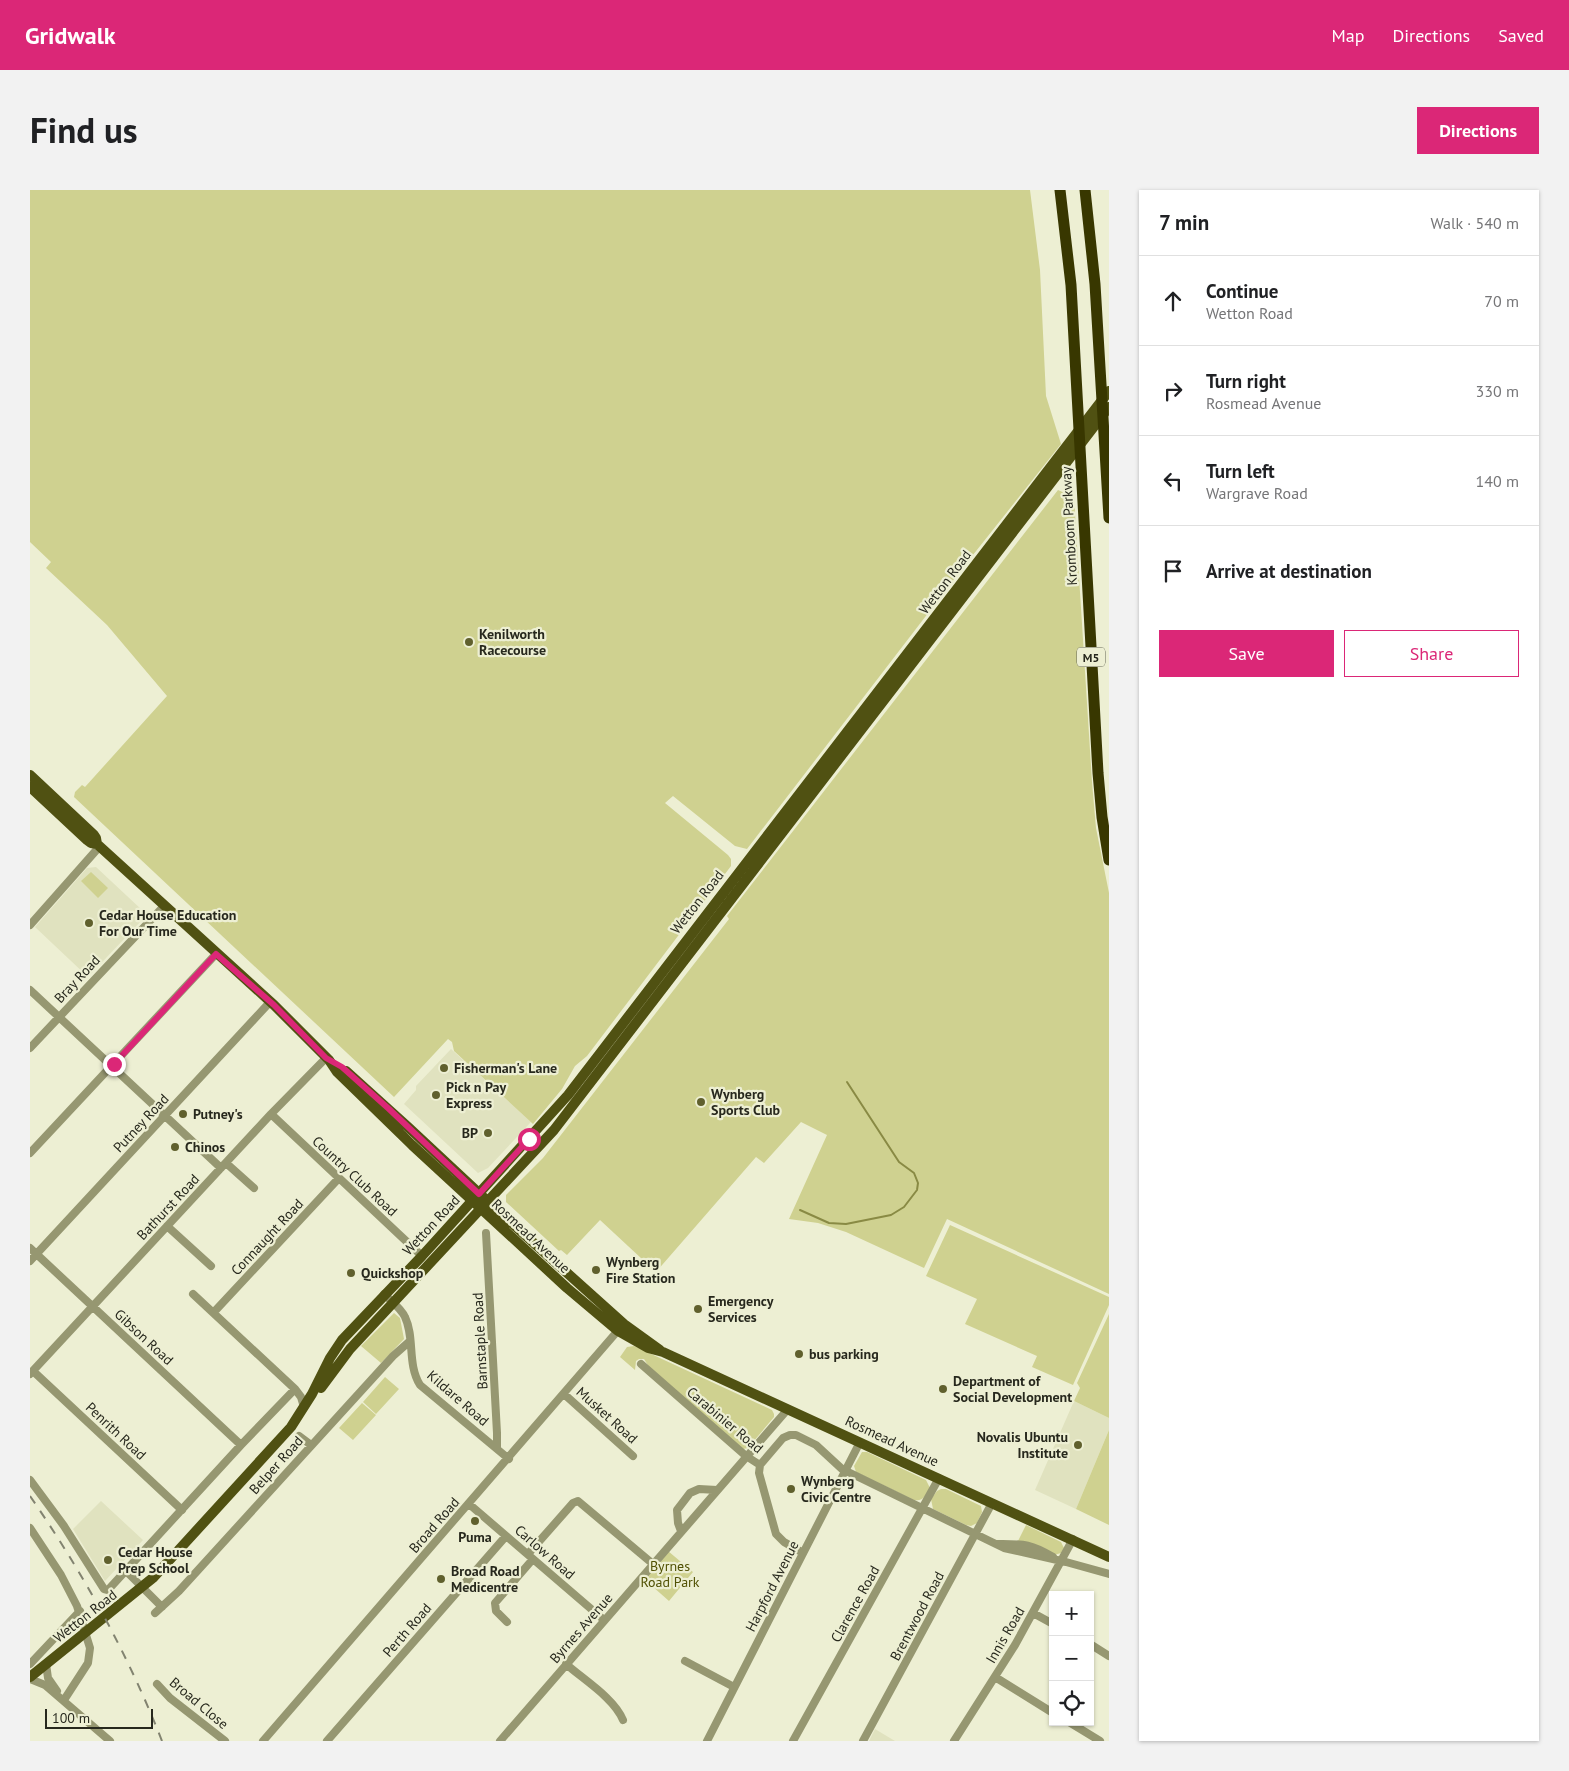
<!DOCTYPE html>
<meta charset="utf-8">
<style>
:root{--surface:#fff;--page:#f2f2f2;--text:#202124;--muted:#757577;--line:#e0e0e0;--accent:#db2777}
body{margin:0;font-family:"PT Sans",sans-serif;background:var(--page);color:var(--text)}
.controls{position:absolute;right:15px;bottom:15px;display:grid;overflow:hidden;border-radius:0px;box-shadow:0 1px 4px #0004}
.controls button{width:45px;height:45px;display:grid;place-items:center;padding:0;border:0;border-bottom:1px solid var(--line);background:var(--surface);color:var(--text);font:25px sans-serif}
.scale{position:absolute;left:15px;bottom:12px;width:108px;box-sizing:border-box;padding-left:5px;border:2px solid #27281d;border-top:0;font-size:14px;line-height:18px;white-space:nowrap;color:#27281d;-webkit-text-stroke:4px #edefd3;paint-order:stroke}
.stop{position:absolute;width:15px;height:15px;margin:-11px;border:4px solid #db2777;border-radius:50%;background:#fff}
.stop.end{background:#db2777;border-color:#fff;box-shadow:0 1px 5px #0008}
.list{margin:0;padding:0;list-style:none}
h2{display:flex;justify-content:space-between;align-items:center;height:65px;margin:0;padding:0 20px;font-size:21px}
h2 small{font-size:16px;font-weight:400;color:var(--muted)}
.list li{display:grid;grid-template-columns:32px 1fr auto;gap:15px;align-items:center;box-sizing:border-box;height:90px;padding:0 20px;border-top:1px solid var(--line)}
.list b{display:block;font-size:19px;white-space:nowrap}
.list p{margin:0;font-size:16px;white-space:nowrap;color:var(--muted)}
.list em{font-size:16px;font-style:normal;color:var(--muted)}
.actions{display:flex;gap:10px;padding:15px 20px}
.actions a{flex:1;padding:11px 0;border:1px solid var(--accent);border-radius:0px;text-align:center;font-size:18px;color:var(--accent)}
.actions .main{background:var(--accent);color:#fff}
.icon{flex:none;width:28px;height:28px;fill:none;stroke:currentColor;stroke-width:2;stroke-linecap:round;stroke-linejoin:round}
.map{position:relative;flex:none;width:1079px;height:1551px;overflow:hidden;border-radius:0px}
header{display:flex;align-items:center;gap:30px;box-sizing:border-box;height:70px;padding:0 25px;background:var(--accent);color:#fff}
header strong{font-size:24px}
nav{display:flex;gap:28px;margin-inline-start:auto;font-size:18px}
.intro{display:flex;align-items:center;justify-content:space-between;box-sizing:border-box;height:120px;padding:0 30px}
h1{margin:0;font-size:35px}
.button{padding:12px 22px;border-radius:0px;background:var(--accent);color:#fff;font-size:18px;font-weight:700}
main{display:flex;gap:30px;padding:0 30px}
aside{flex:1;background:var(--surface);border-radius:0px;box-shadow:0 1px 4px #0004}
.map>svg:first-child{display:block}
.built{fill:#e0e2bf}
.green{fill:#cfd190}
.lines{fill:none;stroke-linecap:round;stroke-linejoin:round}
.stream{stroke:#898a44;stroke-width:2}
.minor{stroke:#969771;stroke-width:8}
.major{stroke:#505112;stroke-width:10}
.highway{stroke:#383700;stroke-width:11}
.rail{stroke:#828370;stroke-width:2;stroke-dasharray:9 9;stroke-linecap:butt}
.route{stroke:#db2777;stroke-width:6}
.poi-dot{fill:#60602d;stroke:#edefd3;stroke-width:2}
.labels{text-anchor:middle;dominant-baseline:central;stroke-width:4.5;stroke-linejoin:round;paint-order:stroke}
.shield{fill:#edefd3;stroke:#626454;stroke-width:1}
.shield-label{font-size:12px;font-weight:bold;fill:#27281d}
.street-label{font-size:14px;fill:#27281d;stroke:#edefd3}
.poi-label{font-size:14px;font-weight:bold;fill:#27281d;stroke:#edefd3;text-anchor:start}
.park-label{font-size:14px;fill:#515104;stroke:#edefd3}
</style>
<header>
<strong>Gridwalk</strong>
<nav><a>Map</a><a>Directions</a><a>Saved</a></nav>
</header>
<div class="intro"><h1>Find us</h1><a class="button">Directions</a></div>
<main>
<div class="map">
<svg width="1079" height="1551" viewBox="0 0 1079 1551">
<rect width="100%" height="100%" fill="#edefd3"/>
<!-- built -->
<path class="built" d="M66 677 112 720 113 729 58 787 5 737 57 678Z
M421 859 501 932 458 978 448 983 374 914 386 900V896Z
M1044 1211 1079 1228V1240L1046 1319 1005 1300Z
M71 1311 113 1350 75 1391 43 1339Z
M845 1539 865 1551H839Z"/>
<!-- green -->
<path class="green" d="M0 0H1000L1010 80 1016 206 1031 254 935 375 717 659 705 656 643 606 635 613 698 665 701 669V676L557 866 545 876 532 899 503 934 424 861 422 852 418 849 364 907 44 607 45 602 52 595 55 597 137 506 77 435 16 378 21 372 0 352Z
M1028 300 1044 307 1062 592 1066 638 1079 703V1104L917 1029 894 1078 816 1042 788 1033 759 1029 797 945 771 932 734 973 726 967 626 1082 570 1030 537 1065 531 1060 529 1061 476 1012V1005L513 968 699 729 697 726Z
M61 682 78 698 68 708 51 691Z
M920 1035 1079 1107V1115L1043 1195 1002 1177 1007 1166 935 1134 947 1109 896 1086Z
M364 1123 370 1128 374 1149 351 1173 331 1156Z
M1079 1124V1228L1044 1211 1050 1198 1047 1193Z
M604 1156 742 1220 744 1224V1227L718 1258 713 1259 619 1177 614 1169H609L606 1171 605 1180 590 1167 597 1157Z
M355 1187 369 1199 346 1224 333 1212Z
M332 1213 346 1225 323 1250 309 1238Z
M1079 1240V1335L1046 1319Z
M832 1262H837L896 1290 900 1298C896 1305 893 1312 884 1310L826 1282 824 1276Z
M911 1299H916L951 1316 952 1322 947 1333 941 1336 936 1335 903 1319 901 1309 907 1301Z
M996 1335 1031 1352 1034 1358 1031 1363 1024 1365 988 1351Z
M638 1361 663 1382 639 1411 614 1389Z"/>
<g class="lines">
<!-- stream -->
<path class="stream" d="M770 1020 799 1033 816 1034 861 1025 874 1017 887 1000 888 993 884 983 869 972 817 892"/>
<!-- minor -->
<path class="minor" d="M0 735 70 656
M0 800 191 978
M0 858 134 716
M241 924 392 1066
M0 963 186 764
M196 973 224 998
M137 1036 181 1076
M456 1043 467 1243V1258
M0 1058 211 1255
M0 1071 240 812
M163 1104 265 1199 271 1207 274 1217
M354 1104C361 1111 371 1118 375 1127 385 1148 377 1174 390 1195L479 1269
M184 1122 309 988
M611 1174 716 1266 730 1275 729 1283 746 1344 754 1352 773 1363
M3 1181 152 1320
M0 1184 241 924 296 868
M534 1204 603 1266
M269 1246 281 1255
M730 1275 753 1248 760 1245H766L786 1255 812 1279 974 1358 1036 1372 1079 1384
M0 1290 34 1336 74 1399 78 1400 211 1255 265 1199
M439 1314 574 1430
M0 1338 31 1385 47 1416 60 1458 58 1473 34 1510
M651 1341 648 1333 647 1320 660 1303 669 1299 687 1300
M967 1354C993 1354 1000 1353 1023 1367
M498 1364 543 1313 548 1311 623 1374
M96 1381 132 1417
M125 1423 149 1401 363 1166 380 1151
M1003 1423 1023 1434
M477 1432 466 1421 465 1413 503 1369
M1060 1454 1079 1466
M655 1471 704 1497
M0 1474 50 1421
M16 1474 18 1488 27 1501
M536 1474C554 1490 584 1508 593 1530
M965 1487 1023 1523
M0 1489 15 1495 80 1551
M127 1494 140 1508 195 1551
M1039 1532 1070 1551
M233 1551 591 1137
M297 1551 476 1346
M470 1551 758 1219
M677 1551 830 1252
M763 1551 909 1288
M833 1551 962 1313
M924 1551 985 1455 1043 1349"/>
<!-- major -->
<path class="major" d="M0 585 64 645 66 648 67 654
M0 597 57 650 61 653 67 654 244 815 299 870 307 882 382 955 537 1098 588 1141 618 1158 633 1162 1079 1367
M316 881 378 937 467 1020 594 1134 630 1160
M291 1198 320 1159 524 940 1079 217
M0 1487 124 1387 261 1237 282 1204 300 1168 312 1150 392 1066 538 905 1079 201"/>
<!-- highway -->
<path class="highway" d="M1030 0 1041 95 1068 583 1072 627 1079 670
M1055 0 1065 94 1079 328"/>
<!-- rail -->
<path class="rail" d="M0 1306C53 1383 98 1464 132 1551"/>
</g>
<g class="lines">
<!-- route -->
<path class="route" d="M84 874 186 764 244 815 296 868 312 877 359 919 449 1004 499 949"/>
</g>
<!-- markers -->
<g class="poi-dot">
<circle cx="439" cy="452" r="5"/>
<circle cx="59" cy="733" r="5"/>
<circle cx="414" cy="878" r="5"/>
<circle cx="406" cy="905" r="5"/>
<circle cx="671" cy="912" r="5"/>
<circle cx="153" cy="924" r="5"/>
<circle cx="458" cy="943" r="5"/>
<circle cx="145" cy="957" r="5"/>
<circle cx="566" cy="1080" r="5"/>
<circle cx="321" cy="1083" r="5"/>
<circle cx="668" cy="1119" r="5"/>
<circle cx="769" cy="1164" r="5"/>
<circle cx="913" cy="1199" r="5"/>
<circle cx="1048" cy="1255" r="5"/>
<circle cx="761" cy="1299" r="5"/>
<circle cx="445" cy="1331" r="5"/>
<circle cx="78" cy="1370" r="5"/>
<circle cx="411" cy="1389" r="5"/>
</g>
<g class="labels">
<!-- shield labels -->
<rect class="shield" x="1047" y="457.5" width="28" height="19" rx="4"/>
<g class="shield-label">
<text x="1061" y="467">M5</text>
</g>
<!-- street labels -->
<g class="street-label">
<text transform="translate(1039 336) rotate(-93)">Kromboom Parkway</text>
<text transform="translate(915 392) rotate(-53)">Wetton Road</text>
<text transform="translate(667 712) rotate(-52)">Wetton Road</text>
<text transform="translate(47 789) rotate(-47)">Bray Road</text>
<text transform="translate(111 933) rotate(-47)">Putney Road</text>
<text transform="translate(325 986) rotate(43)">Country Club Road</text>
<text transform="translate(138 1017) rotate(-47)">Bathurst Road</text>
<text transform="translate(401 1035) rotate(-47)">Wetton Road</text>
<text transform="translate(501 1046) rotate(43)">Rosmead Avenue</text>
<text transform="translate(237 1047) rotate(-47)">Connaught Road</text>
<text transform="translate(114 1147) rotate(43)">Gibson Road</text>
<text transform="translate(450 1151) rotate(-93)">Barnstaple Road</text>
<text transform="translate(428 1208) rotate(41)">Kildare Road</text>
<text transform="translate(577 1225) rotate(42)">Musket Road</text>
<text transform="translate(695 1230) rotate(40)">Carabinier Road</text>
<text transform="translate(86 1241) rotate(43)">Penrith Road</text>
<text transform="translate(862 1251) rotate(25)">Rosmead Avenue</text>
<text transform="translate(246 1275) rotate(-48)">Belper Road</text>
<text transform="translate(404 1335) rotate(-49)">Broad Road</text>
<text transform="translate(515 1362) rotate(41)">Carlow Road</text>
<text transform="translate(742 1396) rotate(-63)">Harpford Avenue</text>
<text transform="translate(825 1414) rotate(-61)">Clarence Road</text>
<text transform="translate(55 1426) rotate(-38)">Wetton Road</text>
<text transform="translate(887 1426) rotate(-62)">Brentwood Road</text>
<text transform="translate(551 1438) rotate(-49)">Byrnes Avenue</text>
<text transform="translate(377 1440) rotate(-49)">Perth Road</text>
<text transform="translate(975 1445) rotate(-60)">Innis Road</text>
<text transform="translate(169 1513) rotate(40)">Broad Close</text>
</g>
<!-- poi labels -->
<g class="poi-label">
<text x="449" y="444">Kenilworth<tspan x="449" dy="16">Racecourse</tspan></text>
<text x="69" y="725">Cedar House Education<tspan x="69" dy="16">For Our Time</tspan></text>
<text x="424" y="878">Fisherman's Lane</text>
<text x="416" y="897">Pick n Pay<tspan x="416" dy="16">Express</tspan></text>
<text x="681" y="904">Wynberg<tspan x="681" dy="16">Sports Club</tspan></text>
<text x="163" y="924">Putney's</text>
<text x="448" y="943" text-anchor="end">BP</text>
<text x="155" y="957">Chinos</text>
<text x="576" y="1072">Wynberg<tspan x="576" dy="16">Fire Station</tspan></text>
<text x="331" y="1083">Quickshop</text>
<text x="678" y="1111">Emergency<tspan x="678" dy="16">Services</tspan></text>
<text x="779" y="1164">bus parking</text>
<text x="923" y="1191">Department of<tspan x="923" dy="16">Social Development</tspan></text>
<text x="1038" y="1247" text-anchor="end">Novalis Ubuntu<tspan x="1038" dy="16">Institute</tspan></text>
<text x="771" y="1291">Wynberg<tspan x="771" dy="16">Civic Centre</tspan></text>
<text x="445" y="1347" text-anchor="middle">Puma</text>
<text x="88" y="1362">Cedar House<tspan x="88" dy="16">Prep School</tspan></text>
<text x="421" y="1381">Broad Road<tspan x="421" dy="16">Medicentre</tspan></text>
</g>
<!-- park labels -->
<g class="park-label">
<text x="640" y="1376">Byrnes<tspan x="640" dy="16">Road Park</tspan></text>
</g>
</g>
</svg>
<div class="controls">
<button>+</button>
<button>−</button>
<button><svg class="icon" aria-label="locate" viewBox="0 0 24 24"><circle cx="12" cy="12" r="6"/><path d="M12 2v4M12 18v4M2 12h4M18 12h4"/></svg></button>
</div>
<div class="scale">100 m</div>
<div class="stop" style="left:499px;top:949px"></div>
<div class="stop end" style="left:84px;top:874px"></div>
</div>
<aside>
<h2>7 min<small>Walk · 540 m</small></h2>
<ul class="list">
<li><svg class="icon" aria-label="ahead" viewBox="0 0 24 24"><path d="M12 20V5M6 11l6-6 6 6"/></svg><div><b>Continue</b><p>Wetton Road</p></div><em>70 m</em></li>
<li><svg class="icon" aria-label="right" viewBox="0 0 24 24"><path d="M7 20v-9h11M14 6l5 5-5 5"/></svg><div><b>Turn right</b><p>Rosmead Avenue</p></div><em>330 m</em></li>
<li><svg class="icon" aria-label="left" viewBox="0 0 24 24"><path d="M17 20v-9H6M10 6l-5 5 5 5"/></svg><div><b>Turn left</b><p>Wargrave Road</p></div><em>140 m</em></li>
<li><svg class="icon" aria-label="arrive" viewBox="0 0 24 24"><path d="M6 21V4h12l-3 4 3 4H6"/></svg><div><b>Arrive at destination</b></div></li>
</ul>
<div class="actions"><a class="main">Save</a><a>Share</a></div>
</aside>
</main>
